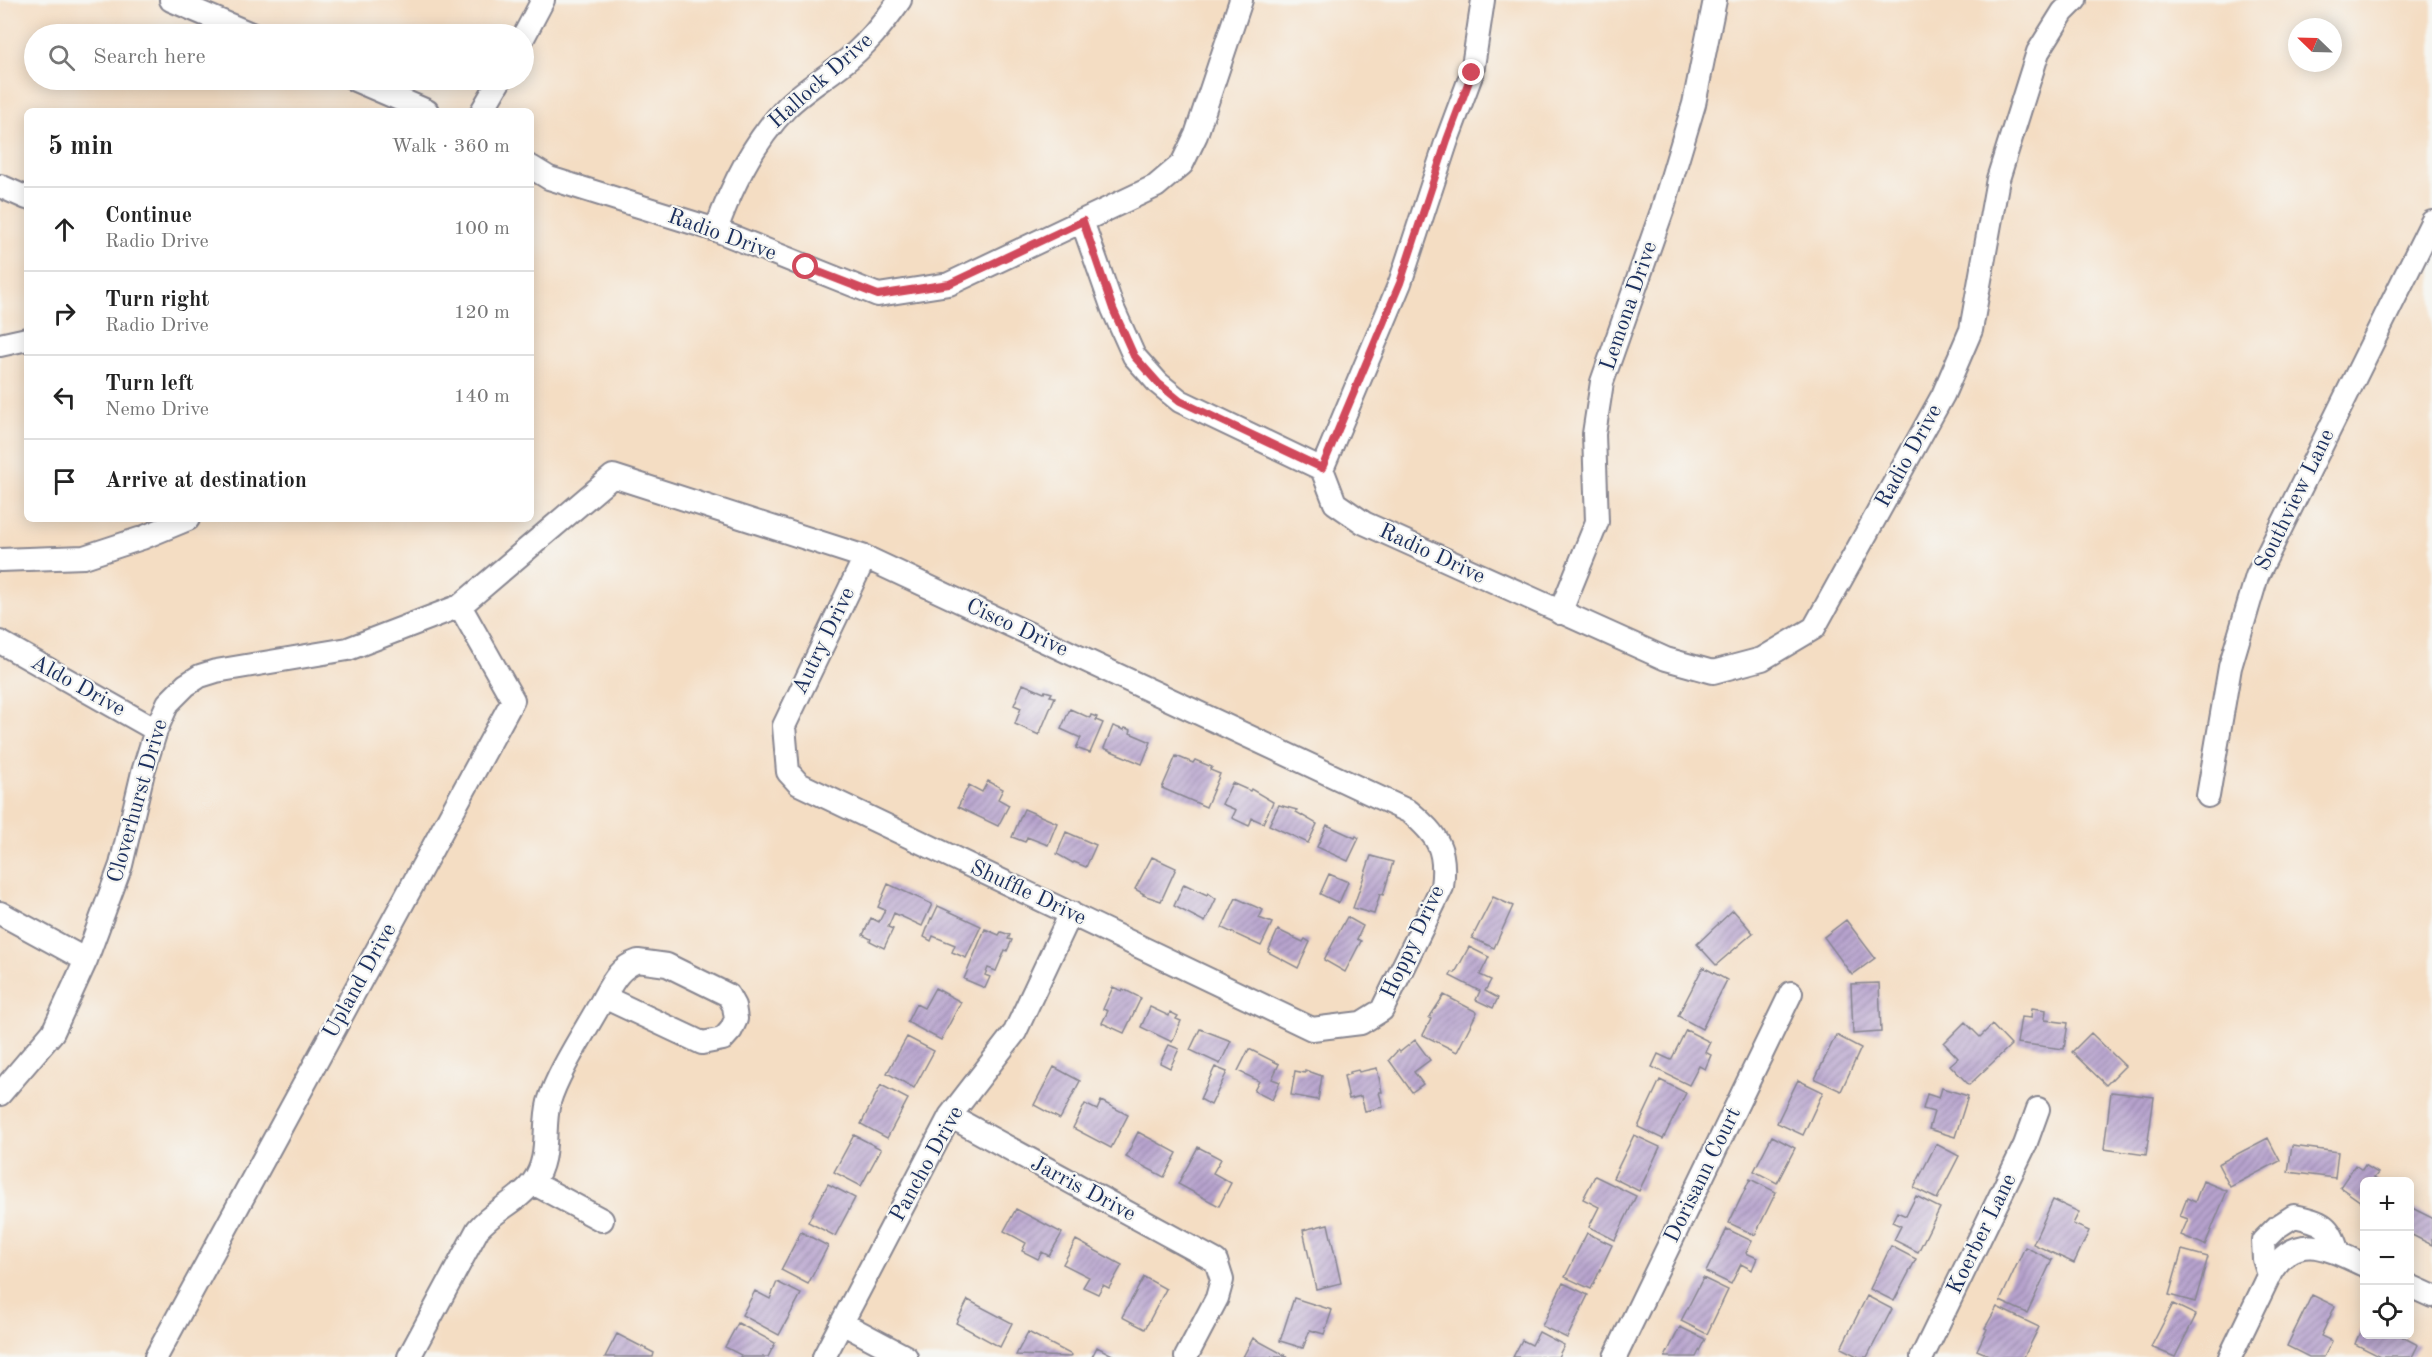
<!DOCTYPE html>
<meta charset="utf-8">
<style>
:root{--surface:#fff;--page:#f2f2f2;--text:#222;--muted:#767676;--line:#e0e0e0}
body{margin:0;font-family:"Old Standard TT",serif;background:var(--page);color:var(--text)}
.controls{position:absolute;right:18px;bottom:18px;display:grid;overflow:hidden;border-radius:9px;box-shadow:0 3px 15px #0003}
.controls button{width:54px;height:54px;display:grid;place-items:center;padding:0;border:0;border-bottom:2px solid var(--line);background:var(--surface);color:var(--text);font:30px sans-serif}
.compass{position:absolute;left:2288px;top:18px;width:54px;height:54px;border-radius:50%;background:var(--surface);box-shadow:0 3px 15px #0003;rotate:293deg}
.stop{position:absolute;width:18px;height:18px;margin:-14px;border:4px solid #d1495b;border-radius:50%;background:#fff}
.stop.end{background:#d1495b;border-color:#fff;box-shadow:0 2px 6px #0008}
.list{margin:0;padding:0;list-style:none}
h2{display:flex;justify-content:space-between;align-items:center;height:78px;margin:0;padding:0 24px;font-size:26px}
h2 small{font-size:20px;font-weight:400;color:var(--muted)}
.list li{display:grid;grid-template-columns:39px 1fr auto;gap:18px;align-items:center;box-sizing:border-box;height:84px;padding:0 24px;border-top:2px solid var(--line)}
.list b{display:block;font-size:22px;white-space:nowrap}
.list p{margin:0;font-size:20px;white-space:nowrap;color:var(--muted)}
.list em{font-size:20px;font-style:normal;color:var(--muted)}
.icon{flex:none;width:33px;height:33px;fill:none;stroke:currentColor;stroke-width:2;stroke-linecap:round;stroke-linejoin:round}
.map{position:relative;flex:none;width:2432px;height:1357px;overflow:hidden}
.search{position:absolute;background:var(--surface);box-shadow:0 3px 15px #0003;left:24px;top:24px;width:510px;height:66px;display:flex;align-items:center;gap:15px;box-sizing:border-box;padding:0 21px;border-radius:33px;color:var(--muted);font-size:22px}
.panel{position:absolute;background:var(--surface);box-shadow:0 3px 15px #0003;left:24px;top:108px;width:510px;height:414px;border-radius:9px}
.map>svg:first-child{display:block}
.building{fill:url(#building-hatch)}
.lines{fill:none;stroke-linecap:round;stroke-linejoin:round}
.street-casing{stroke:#888690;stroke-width:26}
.street{stroke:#fff;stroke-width:22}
.route{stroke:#d1495b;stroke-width:8}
.labels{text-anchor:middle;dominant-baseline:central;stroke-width:4.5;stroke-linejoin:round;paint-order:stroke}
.street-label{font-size:22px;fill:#1b2f5e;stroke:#f6f6f2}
</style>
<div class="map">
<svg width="2432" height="1357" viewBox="0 0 2432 1357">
<defs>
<pattern id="building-hatch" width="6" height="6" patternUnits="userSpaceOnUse" patternTransform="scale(1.5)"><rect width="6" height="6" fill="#b7a3cd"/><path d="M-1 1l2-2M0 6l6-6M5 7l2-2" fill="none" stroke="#9485aa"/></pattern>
</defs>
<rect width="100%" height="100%" fill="#f6f6f2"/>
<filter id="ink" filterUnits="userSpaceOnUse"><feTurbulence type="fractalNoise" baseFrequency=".0167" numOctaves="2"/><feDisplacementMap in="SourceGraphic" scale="12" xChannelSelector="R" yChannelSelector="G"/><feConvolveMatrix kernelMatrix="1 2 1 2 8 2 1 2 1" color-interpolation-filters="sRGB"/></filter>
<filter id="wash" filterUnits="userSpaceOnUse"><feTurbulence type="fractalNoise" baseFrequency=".008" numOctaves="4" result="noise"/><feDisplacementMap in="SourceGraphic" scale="24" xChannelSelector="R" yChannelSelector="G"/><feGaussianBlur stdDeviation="1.35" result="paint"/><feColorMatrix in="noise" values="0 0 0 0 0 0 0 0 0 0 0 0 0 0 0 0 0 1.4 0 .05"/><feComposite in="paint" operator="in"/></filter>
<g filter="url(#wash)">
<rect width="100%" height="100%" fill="#f4ddc3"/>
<g id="blocks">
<!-- building -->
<path class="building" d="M1023 684 1044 693 1045 691 1052 693 1050 696 1055 697 1039 735 1015 724 1021 708 1014 705Z
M1070 709 1090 718 1091 715 1097 717 1096 720 1103 723 1090 753 1076 748 1081 738 1061 729Z
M1113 726 1124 730 1125 728 1131 730 1130 733 1151 742 1142 764 1104 748Z
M1176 756 1193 763 1195 760 1212 767 1210 770 1220 774 1206 807 1162 788Z
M988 781 1003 789 998 799 1009 805 998 826 958 807 969 785 982 792Z
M1232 783 1250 791 1251 789 1273 802 1263 823 1252 818 1249 826 1232 818 1236 810 1222 804Z
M1279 805 1297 810 1296 812 1317 824 1308 843 1269 825Z
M1024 809 1057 823 1048 845 1027 837 1025 842 1012 837Z
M1327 825 1355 838 1356 836 1359 838 1348 861 1317 847Z
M1066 832 1096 845 1086 867 1074 862 1073 863 1057 854Z
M1371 856 1393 862 1383 895 1380 894 1374 914 1353 908Z
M1152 857 1176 868 1161 901 1143 895 1144 894 1135 889Z
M1329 874 1348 882 1339 903 1320 894Z
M888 884 932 904 922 926 894 913 888 927 893 929 884 948 870 941 871 939 863 935 871 918 879 922 885 910 878 907Z
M1184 884 1207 895 1208 893 1216 899 1205 922 1174 906Z
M1493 897 1513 906 1494 948 1472 938Z
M1236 898 1263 910 1259 918 1272 923 1261 946 1222 928Z
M938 906 981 926 966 958 952 952 955 945 933 936 931 941 924 937 931 918 932 919Z
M1733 910 1753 933 1716 965 1697 944Z
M1347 917 1363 926 1357 939 1361 941 1345 972 1324 960Z
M1846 920 1875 958 1852 975 1824 937Z
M985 929 999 935 1001 932 1010 935 1008 939 1012 940 1007 951 1005 950 996 971 988 968 985 975 990 977 985 988 964 979Z
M1278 930 1303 942 1305 939 1310 942 1298 968 1268 952Z
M1469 947 1489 957 1480 975 1491 980 1485 991 1498 998 1493 1008 1476 1000 1480 991 1450 976 1452 972 1455 973Z
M1703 967 1727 980 1702 1029 1678 1016Z
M1879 983 1881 1032 1853 1034 1851 984Z
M1113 987 1122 991 1123 989 1141 998 1124 1033 1102 1023 1108 1011 1103 1009Z
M935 988 961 1002 941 1040 907 1022 916 1004 924 1008Z
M1444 995 1477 1012 1457 1052 1423 1035 1431 1019 1429 1018Z
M1150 1007 1169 1016 1170 1012 1178 1016 1176 1019 1181 1021 1172 1042 1141 1027Z
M2032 1008 2046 1010 2045 1020 2068 1023 2064 1049 2017 1043 2021 1017 2031 1018Z
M1965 1022 1980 1037 1992 1025 2011 1045 1969 1085 1950 1065 1958 1058 1944 1043Z
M1200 1029 1231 1041 1220 1064 1190 1050Z
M1686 1030 1710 1042 1705 1052 1711 1055 1705 1069 1699 1066 1689 1085 1652 1067 1658 1054 1671 1060Z
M2091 1033 2125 1066 2106 1085 2072 1052Z
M1836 1035 1861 1048 1841 1091 1815 1079Z
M907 1037 934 1051 914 1088 887 1073Z
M1415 1040 1430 1060 1414 1072 1423 1084 1412 1092 1389 1060 1398 1050 1400 1052Z
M1169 1045 1179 1049 1170 1068 1160 1063Z
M1249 1049 1279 1064 1272 1079 1280 1082 1272 1100 1254 1091 1259 1081 1238 1071Z
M1054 1067 1080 1081 1060 1119 1034 1105Z
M1215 1067 1227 1072 1211 1105 1200 1099Z
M1377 1068 1382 1092H1379L1383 1107 1365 1111 1361 1096 1349 1099 1344 1076 1350 1074V1072L1358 1070 1359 1072Z
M1305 1070 1322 1076 1318 1100 1291 1095 1295 1071 1305 1073Z
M1660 1080 1686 1093 1663 1139 1638 1127Z
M1798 1080 1823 1092 1803 1135 1777 1123Z
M881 1085 908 1099 887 1138 861 1124Z
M1942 1088 1968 1096 1955 1137 1929 1129 1934 1112 1923 1109 1927 1094 1939 1098Z
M2111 1092 2154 1097 2146 1155 2104 1149Z
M1101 1101 1128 1115 1111 1148 1073 1128 1085 1104 1097 1110Z
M1138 1132 1177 1153 1164 1177 1126 1157Z
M854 1135 881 1149 861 1186 834 1172Z
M1634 1135 1660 1147 1639 1191 1613 1178Z
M1772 1136 1795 1148 1777 1183 1754 1171Z
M2268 1138 2280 1161 2230 1187 2218 1164Z
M1936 1144 1959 1156 1937 1199 1914 1188Z
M2292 1146 2338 1152 2335 1178 2288 1172Z
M1198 1147 1221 1159 1213 1173 1231 1183 1219 1206 1178 1184Z
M2355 1165 2362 1170 2365 1165 2378 1173 2374 1178 2379 1182H2364V1204L2340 1187Z
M1595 1176 1636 1196 1615 1240 1589 1227 1599 1207 1583 1199Z
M1750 1179 1776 1192 1755 1235 1729 1223Z
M2203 1181 2227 1191 2205 1245 2181 1235 2188 1219 2180 1216 2187 1198 2195 1202Z
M828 1184 855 1198 835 1236 808 1222Z
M1916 1196 1940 1208 1918 1252 1894 1240 1901 1226 1892 1222 1897 1212 1906 1216Z
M2053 1200 2079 1212 2073 1224 2089 1231 2074 1263 2033 1244Z
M2410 1207 2432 1218V1245L2410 1234Z
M1016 1209 1062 1233 1049 1256 1042 1252 1038 1259 1022 1251 1026 1243 1004 1231Z
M1328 1224 1341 1283 1316 1289 1303 1230Z
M1727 1229 1752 1241 1746 1253 1757 1258 1752 1270 1741 1264 1731 1284 1706 1272Z
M801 1232 828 1246 808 1284 781 1270Z
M1587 1233 1612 1245 1591 1289 1565 1277Z
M1076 1240 1122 1265 1109 1288 1103 1285 1098 1294 1083 1287 1089 1277 1063 1264Z
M1891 1246 1916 1259 1894 1301 1870 1289Z
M2025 1247 2052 1260 2027 1313 2000 1301Z
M2182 1250 2208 1257 2195 1302 2169 1295Z
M1144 1277 1166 1289 1145 1329 1122 1317Z
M1703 1278 1728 1290 1707 1334 1681 1321Z
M777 1282 801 1294 779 1335 742 1315 755 1291 770 1299Z
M1563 1283 1588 1295 1567 1338 1542 1326Z
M2312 1295 2335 1306 2321 1336 2332 1341 2324 1357H2309L2287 1346Z
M1867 1296 1892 1309 1867 1357H1859L1841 1348Z
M1294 1298 1332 1310 1324 1334 1310 1330 1303 1348 1280 1341Z
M968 1300 1012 1323 1000 1347 956 1323Z
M2173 1304 2196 1315 2175 1357 2151 1347Z
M1997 1307 2039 1327 2024 1357H1993L1977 1350 1987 1329 1985 1328Z
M738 1323 775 1343 768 1357H740L741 1355 725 1347Z
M2364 1323V1334H2397L2418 1345 2412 1357H2381L2355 1344Z
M1680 1327 1705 1339 1696 1357H1665Z
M1028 1332 1072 1355 1071 1357 1016 1355Z
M1539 1332 1564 1345 1558 1357H1513L1522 1340 1532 1345Z
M617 1334 654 1353 653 1357H605Z
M1253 1338 1288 1357H1243Z
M1097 1347 1116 1357H1092Z"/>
</g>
</g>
<g filter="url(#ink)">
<use href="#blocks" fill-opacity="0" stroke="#888690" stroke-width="1.5"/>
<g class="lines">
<defs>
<path id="street" d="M171 0 251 34
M524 36 543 0
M355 80 427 111
M482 111 500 80
M531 167 549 178 716 230 878 295 949 284 1082 221 1113 309 1134 356 1158 383 1180 401 1322 469 1335 503 1364 523 1666 659 1713 672 1762 659 1814 628 1943 395 1971 330 1998 179 2038 52 2063 12 2075 0
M0 186 27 198
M1082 221 1156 186 1182 164 1196 135 1241 0
M716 230C732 185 753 142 787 107 803 91 823 79 841 65 865 47 883 24 900 0
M0 345 27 339
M1322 469 1400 283 1447 140 1472 73 1483 0
M0 560 84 557 142 538 188 519
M1560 613 1597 522 1594 434 1602 382 1662 211 1694 104 1715 0
M0 642 156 730
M2208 796 2230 667 2257 576 2432 222
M0 913 86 960
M638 961 667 965 728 995 734 1006 736 1019 731 1030 723 1039 702 1043 604 997C613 981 620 967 638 961Z
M0 1094 53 1032 86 960 121 865 143 772 156 730 168 703 186 685 200 676 216 671 348 649 460 606 613 476 865 557 1410 812C1438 836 1447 849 1442 887L1382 1010 1361 1023 1312 1029 799 784 788 772 784 726 865 557
M950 1116 1216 1261 1222 1280 1217 1298 1186 1357
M533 1183 602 1220
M2269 1275 2264 1259 2263 1241 2277 1227 2294 1216C2323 1222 2330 1225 2338 1253
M2410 1286 2432 1296
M842 1323 906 1357
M156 1357 513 700 460 606
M409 1357 478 1229C494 1210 519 1201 533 1182 551 1157 542 1130 549 1102 558 1071 588 1027 604 997
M824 1357 950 1116 1015 1032 1071 913
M1615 1357 1791 993
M1922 1357 2025 1145 2038 1109
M2230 1357 2271 1272C2297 1230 2329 1249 2364 1265"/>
</defs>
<!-- street casing -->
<use href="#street" class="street-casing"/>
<!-- street -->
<use href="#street" class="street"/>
</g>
</g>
<g class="lines" filter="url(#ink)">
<!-- route -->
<path class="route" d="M806 267 878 295 949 284 1083 221 1113 309 1134 356 1158 383 1180 401 1322 468 1400 283 1447 140 1472 73"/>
</g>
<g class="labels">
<!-- street labels -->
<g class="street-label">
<text transform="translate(821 81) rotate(-42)">Hallock Drive</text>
<text transform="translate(722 235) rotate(20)">Radio Drive</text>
<text transform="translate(1629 306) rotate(-71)">Lemona Drive</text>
<text transform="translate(1909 456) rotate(-61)">Radio Drive</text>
<text transform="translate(2295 500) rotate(-64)">Southview Lane</text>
<text transform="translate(1432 554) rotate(25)">Radio Drive</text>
<text transform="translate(1017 628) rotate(25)">Cisco Drive</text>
<text transform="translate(824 641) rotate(-64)">Autry Drive</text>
<text transform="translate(78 686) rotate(29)">Aldo Drive</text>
<text transform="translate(138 801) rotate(-74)">Cloverhurst Drive</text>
<text transform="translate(1028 893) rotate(25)">Shuffle Drive</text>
<text transform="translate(1413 942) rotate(-65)">Hoppy Drive</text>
<text transform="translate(360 981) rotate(-61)">Upland Drive</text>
<text transform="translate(927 1164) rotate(-61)">Pancho Drive</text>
<text transform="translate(1703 1175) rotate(-64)">Dorisann Court</text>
<text transform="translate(1083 1189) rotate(28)">Jarris Drive</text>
<text transform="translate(1982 1234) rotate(-64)">Koerber Lane</text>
</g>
</g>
</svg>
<div class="controls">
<button>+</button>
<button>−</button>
<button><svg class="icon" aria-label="locate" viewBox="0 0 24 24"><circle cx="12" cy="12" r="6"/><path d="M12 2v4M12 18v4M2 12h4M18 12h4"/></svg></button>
</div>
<svg class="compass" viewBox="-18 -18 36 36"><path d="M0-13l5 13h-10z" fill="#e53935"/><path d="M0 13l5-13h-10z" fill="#767676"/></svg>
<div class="stop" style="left:806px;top:267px"></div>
<div class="stop end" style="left:1472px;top:73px"></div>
<div class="search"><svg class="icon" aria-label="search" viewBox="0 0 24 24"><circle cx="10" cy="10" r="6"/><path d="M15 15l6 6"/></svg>Search here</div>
<section class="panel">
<h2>5 min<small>Walk · 360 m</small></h2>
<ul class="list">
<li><svg class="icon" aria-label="ahead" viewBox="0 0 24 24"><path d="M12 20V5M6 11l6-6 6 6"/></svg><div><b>Continue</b><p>Radio Drive</p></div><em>100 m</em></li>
<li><svg class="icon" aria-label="right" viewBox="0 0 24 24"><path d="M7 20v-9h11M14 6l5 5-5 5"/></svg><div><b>Turn right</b><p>Radio Drive</p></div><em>120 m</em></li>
<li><svg class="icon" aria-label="left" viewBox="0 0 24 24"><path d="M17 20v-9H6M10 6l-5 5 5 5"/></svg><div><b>Turn left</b><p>Nemo Drive</p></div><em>140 m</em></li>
<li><svg class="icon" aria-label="arrive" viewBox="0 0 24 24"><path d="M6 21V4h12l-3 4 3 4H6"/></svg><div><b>Arrive at destination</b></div></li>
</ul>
</section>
</div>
